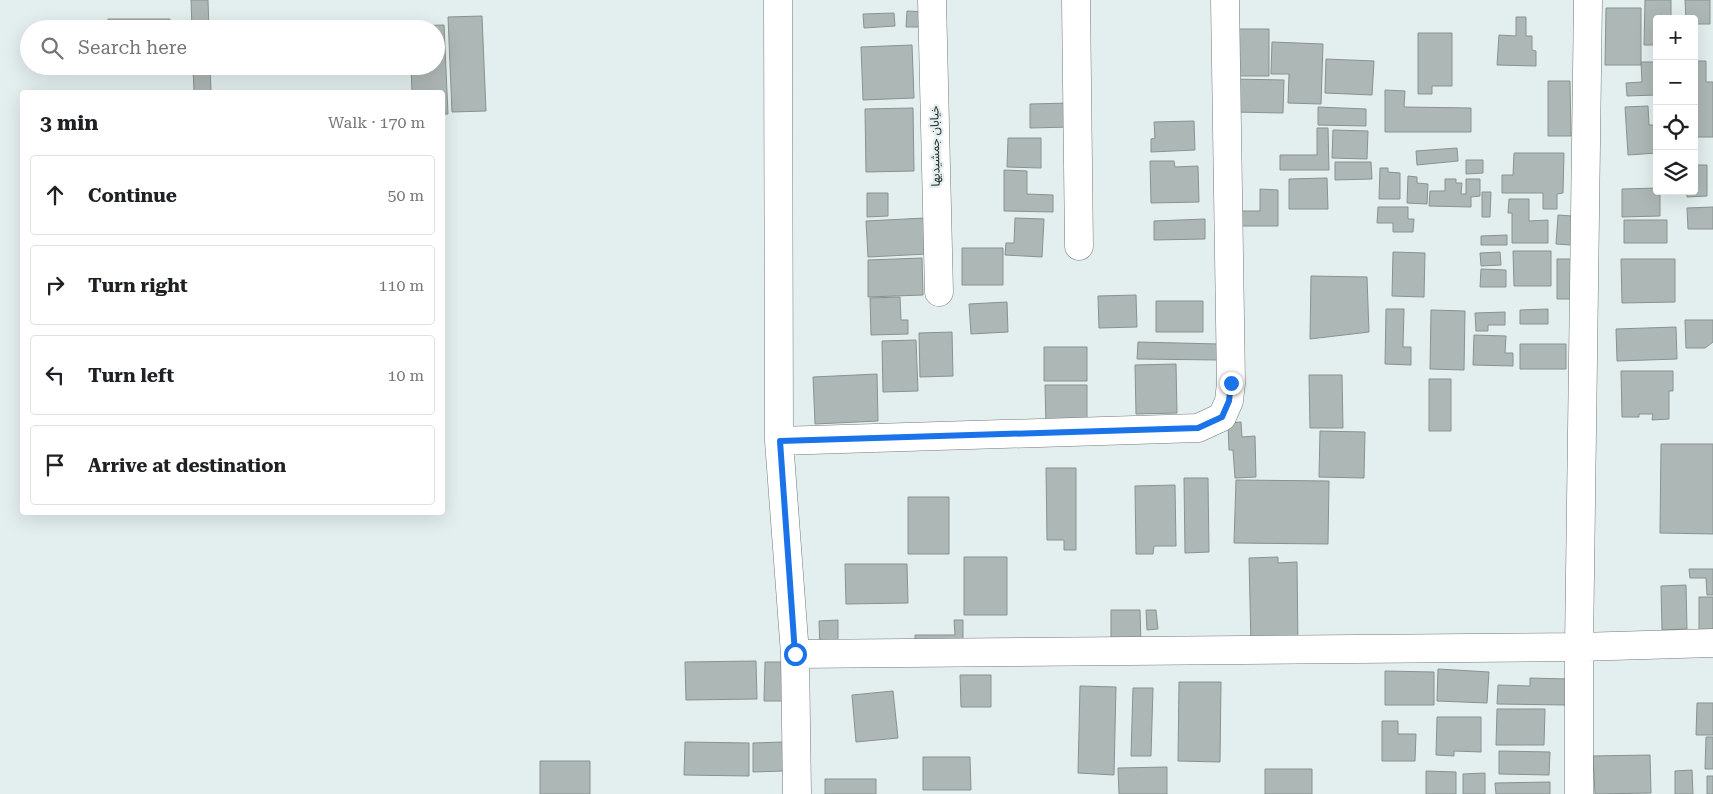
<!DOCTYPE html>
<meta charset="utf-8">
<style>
:root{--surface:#fff;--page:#f2f2f2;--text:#202124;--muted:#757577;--line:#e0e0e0}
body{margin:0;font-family:"Roboto Serif","Noto Sans Arabic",serif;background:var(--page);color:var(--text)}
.controls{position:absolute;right:15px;top:15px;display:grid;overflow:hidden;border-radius:5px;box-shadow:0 5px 20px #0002}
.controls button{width:45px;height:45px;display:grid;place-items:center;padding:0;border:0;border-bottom:1px solid var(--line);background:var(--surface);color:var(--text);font:25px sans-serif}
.stop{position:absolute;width:15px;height:15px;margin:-11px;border:4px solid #1a73e8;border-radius:50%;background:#fff}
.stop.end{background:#1a73e8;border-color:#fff;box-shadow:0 1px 5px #0008}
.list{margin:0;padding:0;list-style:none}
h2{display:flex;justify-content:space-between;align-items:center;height:65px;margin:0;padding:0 20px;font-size:21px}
h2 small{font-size:16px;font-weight:400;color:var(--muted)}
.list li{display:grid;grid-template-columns:32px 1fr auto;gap:15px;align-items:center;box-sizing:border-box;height:80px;margin:0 10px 10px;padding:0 10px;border:1px solid var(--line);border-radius:5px}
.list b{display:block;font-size:19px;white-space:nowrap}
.list em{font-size:16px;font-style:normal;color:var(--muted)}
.icon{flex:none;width:28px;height:28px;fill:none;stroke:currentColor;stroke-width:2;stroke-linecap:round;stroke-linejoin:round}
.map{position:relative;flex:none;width:1713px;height:794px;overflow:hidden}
.search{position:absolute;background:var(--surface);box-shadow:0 5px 20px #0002;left:20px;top:20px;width:425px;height:55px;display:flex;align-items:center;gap:12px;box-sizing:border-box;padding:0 18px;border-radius:28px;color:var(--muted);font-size:19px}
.panel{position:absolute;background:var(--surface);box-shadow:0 5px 20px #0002;left:20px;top:90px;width:425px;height:425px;border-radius:5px}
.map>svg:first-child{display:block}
.building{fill:#adb7b5;stroke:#899290}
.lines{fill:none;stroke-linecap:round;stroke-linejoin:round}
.street-casing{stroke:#727b7c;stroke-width:29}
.street{stroke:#fff;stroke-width:28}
.route{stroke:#1a73e8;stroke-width:6}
.labels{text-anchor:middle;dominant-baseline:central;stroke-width:4.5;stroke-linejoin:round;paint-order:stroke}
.street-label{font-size:12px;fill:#222626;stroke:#e3eeee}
</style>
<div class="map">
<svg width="1713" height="794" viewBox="0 0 1713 794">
<rect width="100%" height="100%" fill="#e3eeee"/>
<!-- building -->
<path class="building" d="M191 0H208L209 29H192Z
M1645 0H1671V19H1657V45H1644Z
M1685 0H1710V24H1694V19H1686Z
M1606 8H1641V65H1605Z
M907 11 928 12 927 27H906Z
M894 13 895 26 864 28 863 14Z
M482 16 486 111 452 112 448 17Z
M1516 17H1526V36H1532V50L1536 51V66L1497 65 1499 35 1516 36Z
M108 19H170V29H108Z
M444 25 448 114H442V92H412L411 66H436V29H409V26Z
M1232 29H1269V76H1232Z
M1418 33H1452V86H1432V94H1418Z
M1272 42 1323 44 1321 104 1288 103 1289 74H1271Z
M912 45 914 98 863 100 861 47Z
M1326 59 1374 61 1372 95 1325 93Z
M1694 61H1706V82H1713V137H1694Z
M1641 62H1657V95L1627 96 1626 83 1642 82Z
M108 66H171V67H108Z
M193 66H210L211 92H194Z
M1233 79 1284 80 1283 113 1232 112Z
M1548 81H1570L1571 136H1548Z
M1385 90 1405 91 1404 107 1471 108V132H1385Z
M1070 103 1071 127 1030 128V104Z
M1648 106 1649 125H1657V153L1628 155 1625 107Z
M1318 107 1366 109V126L1318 125Z
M913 108 914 171 866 172 865 109Z
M1194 121 1195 150 1151 152V139L1155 138 1154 122Z
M1317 128H1328L1329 170H1280V155H1317Z
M1333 130 1368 131 1367 159 1332 158Z
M1008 138H1041V168L1007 167Z
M1457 148 1458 161 1417 165 1416 151Z
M1514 153H1564L1563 193 1557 194V209H1543V193H1502V175H1513Z
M1466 160H1483V173L1466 174Z
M1150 161H1174L1175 167 1198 166 1199 202 1151 203Z
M1335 162H1371L1372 179 1335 180Z
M1694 165H1707V196L1687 197V191H1694Z
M1380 168H1388V172L1400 173V199H1379Z
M1004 170 1027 171V194L1053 195V212L1004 211Z
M1408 176 1417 177V183L1428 184 1427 204 1407 203Z
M1327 178 1328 209H1289V179Z
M1445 179H1456V183H1462L1461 194H1466V179H1480V196L1471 197V207L1429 206 1430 191H1445Z
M1657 188V191H1660V216L1622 217V189Z
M1260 189 1278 190V226H1234V211H1260Z
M1482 192H1491L1490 217H1482Z
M867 193H888V216L867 217Z
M1509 199H1529V221L1548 220V243H1512V213H1508Z
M1378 207H1408V219H1414L1413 232H1393V223H1377Z
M1713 207V229H1688L1687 208Z
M1558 215 1572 216 1571 245 1556 244Z
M925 218 927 254 868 257 866 221Z
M1015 218 1044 219 1042 257 1005 255 1006 243H1014Z
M1205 219V239L1154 240V221Z
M1624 220H1667V243H1624Z
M1507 235V245H1481V236Z
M962 248H1003V285H962Z
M1513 251H1551V286H1514Z
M1393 252 1425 253 1424 297 1392 296Z
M1500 252 1501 265 1481 266 1480 253Z
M922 258 923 295 868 297V260Z
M1557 259H1573L1572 299H1557Z
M1621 259H1675V302L1622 303Z
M1481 269 1506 270V287H1480Z
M1311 276 1367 277 1369 332 1310 339Z
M1136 295 1137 327 1099 328 1098 296Z
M900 297 901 320H908V334L871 335 870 298Z
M1156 301H1203V332H1156Z
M1007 302 1008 332 971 334 969 304Z
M1386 309H1404L1403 347H1411V365L1385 364Z
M1548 309V324H1520V310Z
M1431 310 1465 311 1464 370 1430 369Z
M1505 312V325H1488V331H1476L1475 313Z
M1685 320H1713V342L1705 348H1686Z
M1676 327 1677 359 1617 361 1616 329Z
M952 332 953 376 920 377 919 333Z
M1474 335 1506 336 1505 353H1513V366L1473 365Z
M916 340 918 391 883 392 882 341Z
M1138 342 1219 344 1218 360 1137 359Z
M1520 344H1566V369H1520Z
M1044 347H1087V381H1044Z
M1176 364 1177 413 1136 414 1135 365Z
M1621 371H1673V391H1669V419L1652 420 1653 414H1639V417H1622Z
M877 374 878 421 815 424 813 377Z
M1309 375H1342L1343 428H1310Z
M1429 379H1451V431H1429Z
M1045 385H1087V425L1046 426Z
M1241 422 1242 437 1255 436 1256 477 1235 478 1233 450H1229L1228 423Z
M1320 431 1365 432 1364 478 1319 477Z
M1661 444H1713V534L1660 533Z
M1046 468H1076V550H1064V540H1047Z
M1184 478H1208L1209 552 1185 553Z
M1236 480 1329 481 1328 544 1234 543Z
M1175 485 1176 546H1154L1153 554H1136L1135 486Z
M908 497H949V554H908Z
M964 557H1007V615H964Z
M1278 557V563L1297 562 1298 646H1251L1249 558Z
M845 564H907L908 603 846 604Z
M1689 569H1713V595H1707L1706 578H1690Z
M1686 585 1687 629 1662 630 1661 586Z
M1699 597H1713V634H1699Z
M1111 610H1140L1141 646H1111Z
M1146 610H1156L1158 629 1147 630Z
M838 620V651H820L819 621Z
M954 620H963V650H915V635H955Z
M756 661 757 699 686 700 685 662Z
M765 662H782L783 701H764Z
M1438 669 1489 672 1487 703 1437 701Z
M1385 671 1434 672V705H1385Z
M960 675H991V707H961Z
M1530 678 1567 679 1566 705 1497 704 1498 685 1530 686Z
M1179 682H1221L1220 762 1178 761Z
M1080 686 1116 687 1114 775 1078 773Z
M1133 688H1153L1151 756H1131Z
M893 691 898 738 856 742 852 695Z
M1697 703H1713V735H1696Z
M1497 709H1545L1544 745H1496Z
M1437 717H1481V752L1454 751V756L1436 755Z
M1382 721H1398V734H1416L1415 761H1382Z
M1706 737H1713V769H1705Z
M685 742 749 743V776L684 775Z
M783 742 784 771 753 772V743Z
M1499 751 1550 752 1549 775 1499 774Z
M1650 755 1651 793 1595 794 1593 756Z
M923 757H970L971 790H923Z
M540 761H590V794H540Z
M1167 767V794H1119L1118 768Z
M1265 769H1312V794H1265Z
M1692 770 1693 794H1675V771Z
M1426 771 1456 772V794H1426Z
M1485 773V794H1463V774Z
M1707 776H1713V794H1707Z
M825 779H876V794H825Z
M1550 782V794H1496L1495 783Z"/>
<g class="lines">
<defs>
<path id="street" d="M778 0 779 441 795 654 797 794
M932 0 939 292
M1076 0 1079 246
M779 441 1198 428 1222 417 1229 401 1231 383 1225 0
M795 654 1579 647 1713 643
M1579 794V647L1588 0"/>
</defs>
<!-- street casing -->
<use href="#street" class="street-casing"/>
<!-- street -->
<use href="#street" class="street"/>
</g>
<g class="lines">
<!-- route -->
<path class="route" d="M795 654 780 441 1198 428 1222 417 1229 401 1231 383"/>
</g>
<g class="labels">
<!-- street labels -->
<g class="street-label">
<text transform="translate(935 146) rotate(-91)">خیابان جمشیدیها</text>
</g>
</g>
</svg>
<div class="controls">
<button>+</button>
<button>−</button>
<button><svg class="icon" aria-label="locate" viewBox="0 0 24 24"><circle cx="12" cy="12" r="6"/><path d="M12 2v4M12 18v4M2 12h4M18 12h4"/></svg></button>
<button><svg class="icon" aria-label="layers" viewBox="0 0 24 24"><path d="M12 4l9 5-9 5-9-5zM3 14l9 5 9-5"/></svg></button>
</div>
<div class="stop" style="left:795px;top:654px"></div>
<div class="stop end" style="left:1231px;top:383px"></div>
<div class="search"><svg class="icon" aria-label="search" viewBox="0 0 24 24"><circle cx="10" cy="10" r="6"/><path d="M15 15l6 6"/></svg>Search here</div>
<section class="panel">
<h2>3 min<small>Walk · 170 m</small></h2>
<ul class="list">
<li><svg class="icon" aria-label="ahead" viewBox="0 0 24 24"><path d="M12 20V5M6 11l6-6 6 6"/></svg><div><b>Continue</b></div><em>50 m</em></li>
<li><svg class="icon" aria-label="right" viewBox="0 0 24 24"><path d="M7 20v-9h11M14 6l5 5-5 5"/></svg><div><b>Turn right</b></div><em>110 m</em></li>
<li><svg class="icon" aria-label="left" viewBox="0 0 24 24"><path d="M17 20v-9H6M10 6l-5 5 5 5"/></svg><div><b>Turn left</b></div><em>10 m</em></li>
<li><svg class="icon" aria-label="arrive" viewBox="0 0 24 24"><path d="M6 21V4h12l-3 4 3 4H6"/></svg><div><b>Arrive at destination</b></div></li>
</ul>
</section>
</div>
